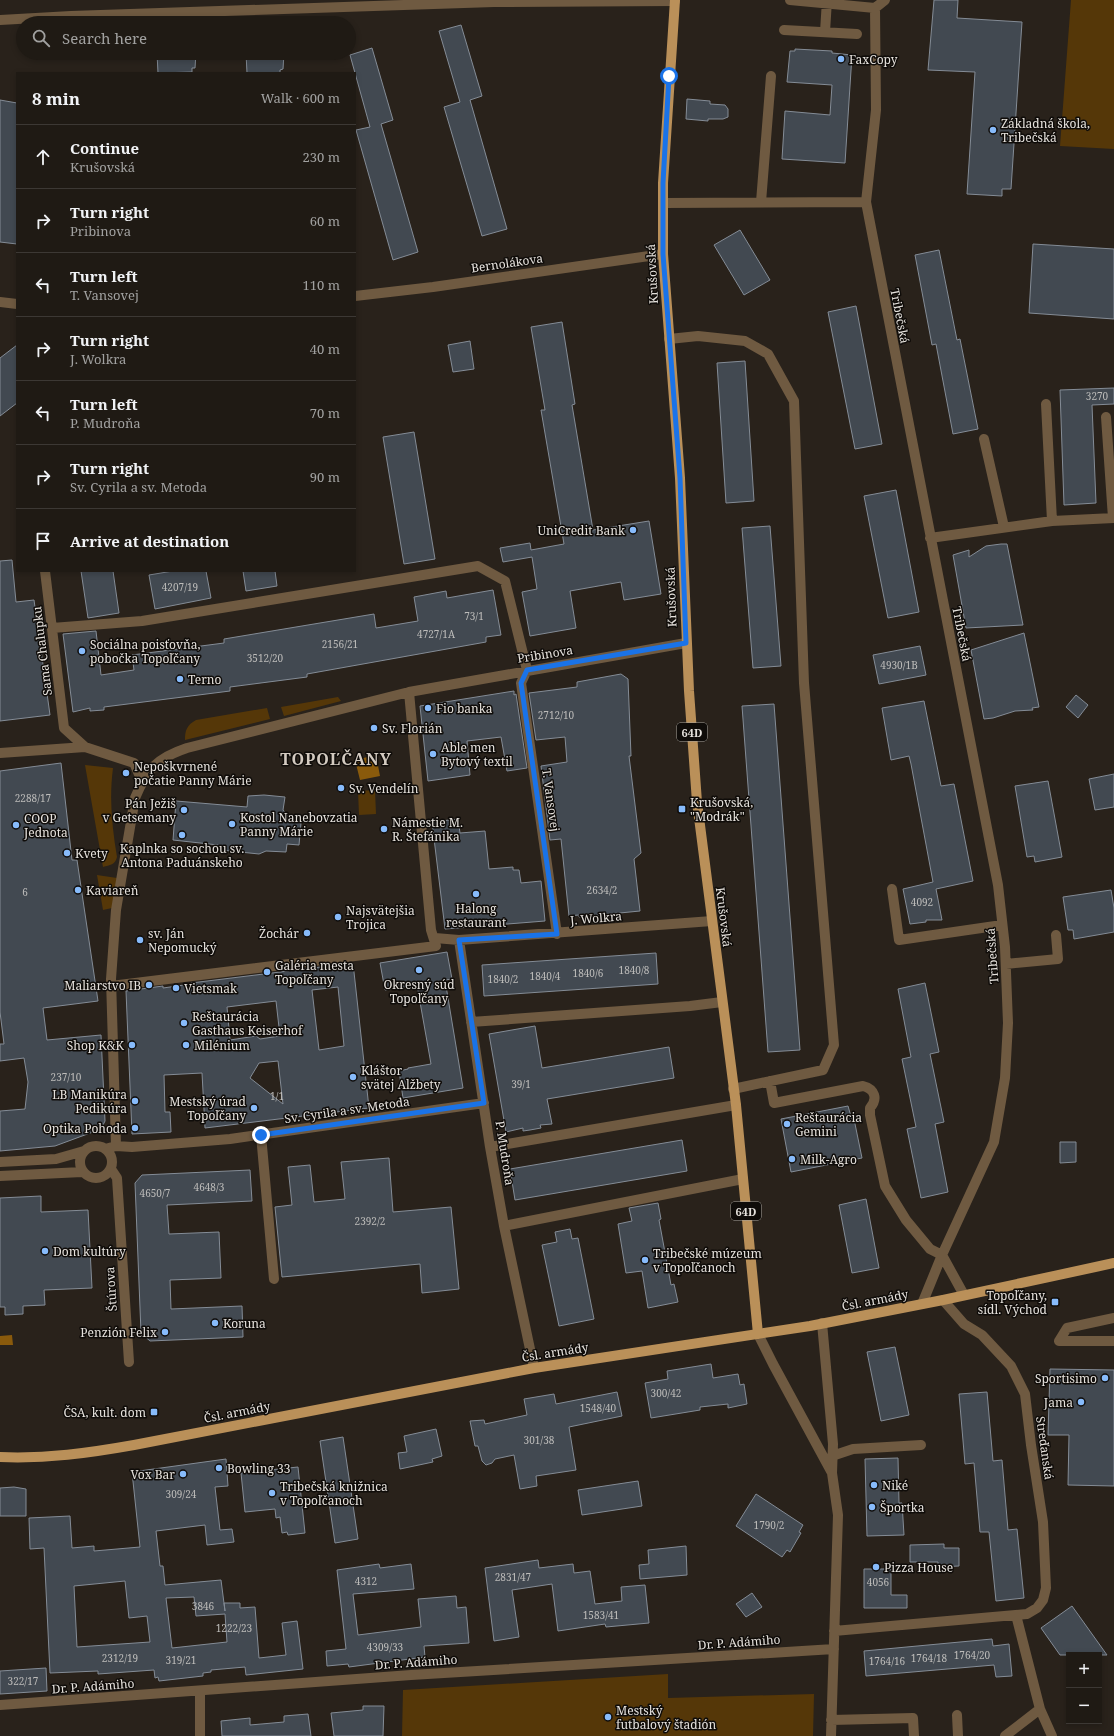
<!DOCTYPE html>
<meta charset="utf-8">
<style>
:root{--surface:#1f1a14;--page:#27231d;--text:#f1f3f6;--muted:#a1a1a0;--line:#3c3834}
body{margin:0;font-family:"Noto Serif",serif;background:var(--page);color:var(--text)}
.controls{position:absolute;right:12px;bottom:12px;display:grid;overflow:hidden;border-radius:0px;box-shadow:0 2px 6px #0003}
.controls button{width:36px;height:36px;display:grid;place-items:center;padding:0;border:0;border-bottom:1px solid var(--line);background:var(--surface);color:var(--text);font:20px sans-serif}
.stop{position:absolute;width:12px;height:12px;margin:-9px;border:3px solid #1a73e8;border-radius:50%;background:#fff}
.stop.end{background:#1a73e8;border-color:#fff;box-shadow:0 1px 4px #0008}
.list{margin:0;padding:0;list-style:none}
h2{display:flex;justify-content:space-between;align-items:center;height:52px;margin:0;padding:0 16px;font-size:17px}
h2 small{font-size:13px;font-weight:400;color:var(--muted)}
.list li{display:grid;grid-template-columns:26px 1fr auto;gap:12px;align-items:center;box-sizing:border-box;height:64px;padding:0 16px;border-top:1px solid var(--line)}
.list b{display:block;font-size:15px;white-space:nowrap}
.list p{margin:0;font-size:13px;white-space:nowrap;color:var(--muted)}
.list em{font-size:13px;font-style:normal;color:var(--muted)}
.icon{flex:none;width:22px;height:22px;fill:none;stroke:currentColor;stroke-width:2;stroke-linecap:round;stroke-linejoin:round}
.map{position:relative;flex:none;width:1114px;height:1736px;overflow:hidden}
.search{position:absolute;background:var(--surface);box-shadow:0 2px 6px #0003;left:16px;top:16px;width:340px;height:44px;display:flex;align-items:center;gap:10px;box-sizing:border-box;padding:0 14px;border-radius:22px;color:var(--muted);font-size:15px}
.panel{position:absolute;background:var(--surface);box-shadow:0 2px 6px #0003;left:16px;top:72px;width:340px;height:500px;border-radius:0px}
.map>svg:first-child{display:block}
.green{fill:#553708}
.water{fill:#895a0c}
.building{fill:#424951;stroke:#848c96;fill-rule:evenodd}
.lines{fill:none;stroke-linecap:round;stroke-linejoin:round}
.minor{stroke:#6f5a41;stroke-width:10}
.major{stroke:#ba9059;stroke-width:10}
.route{stroke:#1a73e8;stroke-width:5}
.poi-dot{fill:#87bbfb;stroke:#0f0c09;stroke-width:1.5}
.labels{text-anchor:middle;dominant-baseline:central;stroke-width:3;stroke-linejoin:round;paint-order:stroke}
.number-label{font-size:10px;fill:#bdbcba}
.shield{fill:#0f0c09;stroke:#a6a29d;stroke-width:1}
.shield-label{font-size:11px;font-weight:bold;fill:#e6e2dd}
.poi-label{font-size:12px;fill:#e6e2dd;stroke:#0f0c09;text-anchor:start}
.street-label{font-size:12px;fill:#e6e2dd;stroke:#0f0c09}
.district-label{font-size:16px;font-weight:bold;letter-spacing:1px;fill:#d3cac0;stroke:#0f0c09}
</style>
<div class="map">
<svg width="1114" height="1736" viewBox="0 0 1114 1736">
<rect width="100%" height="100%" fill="#29221b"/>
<!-- green -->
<path class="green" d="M1071 0H1114V149L1060 146Z
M338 697 341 701 284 716 281 707Z
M267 708 270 719 185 740C185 730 187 725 196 720Z
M85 765 113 768C109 799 112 827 117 857 115 865 110 865 103 867Z
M375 790 376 814 359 815 358 791Z
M97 875 117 878 112 908 103 910Z
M668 1674V1698L814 1694 813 1736H402L403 1690Z"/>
<!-- water -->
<path class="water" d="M376 755 380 776 360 780 355 760Z
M12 1335 13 1345H0V1336Z"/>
<!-- building -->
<path class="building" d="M934 0H958L957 18 1022 22 1011 189H1002V196L967 194 975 72 928 70Z
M461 25 482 96 470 100 507 229 482 236 444 107 460 102 439 31Z
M372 48 393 120 381 124 418 252 393 260 356 130 370 127 350 55Z
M795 49 832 51V53L852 55 845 163 782 159 785 111 830 115 832 85 787 82 790 51H795Z
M157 53H196L195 68H192V72L158 73Z
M246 53H284L283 69 280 70V73H247Z
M687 99 710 101V104L725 105 728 109V117L723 119H708V121L686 119Z
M0 100 17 103V244L0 242Z
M740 230 770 280 744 295 714 245Z
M1033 244 1114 249V319L1029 313Z
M939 250 957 340 960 339 978 429 953 434 936 344 932 345 915 255Z
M856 306 882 444 855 449 828 312Z
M562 322 575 404 572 405 593 530 649 521 661 594 624 600 621 582 570 591 576 628 530 636 522 592 537 589 532 557 503 562 500 548 530 543 531 550 564 544 541 410H545L531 327Z
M470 341 474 369 453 372 448 345Z
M17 345V403L0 416V358Z
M745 361 754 501 726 503 717 363Z
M1114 388V404L1092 405 1096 503 1064 505 1060 390Z
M414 432 435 559 404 564 383 437Z
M896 490 919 612 888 618 864 496Z
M770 526 781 666 753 668 742 528Z
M1001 544H1007L1023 625 966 628 953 555 969 550V557L986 546Z
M12 560 16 602 34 600 50 715 0 721V561Z
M81 571H113L119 613 88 618Z
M173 571H206L211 598 155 609 149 575Z
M243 571H275L277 586 246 591Z
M493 590 501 635 486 637V642L307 674V677L230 687V691L104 707V710L90 711V708L73 712 63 634 96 631 101 675 134 670 132 655 224 643V639L374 614 376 628 418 621 414 597 446 591 447 598Z
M1024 633 1039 707 1032 708 1033 710 1015 711 993 718 984 719 971 650Z
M920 646 926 675 879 684 873 655Z
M621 674 628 679 631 756H629L641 853 634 859 640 911 579 917V915L569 916 561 839 550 840 541 766 567 762 565 737 536 740 529 693 577 687V682Z
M514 691V695L516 694 527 768 507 771 501 737 467 741 470 775 428 781 420 706Z
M1076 695 1088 705 1078 718 1066 707Z
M924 701 941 786 954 784 973 881 936 889 942 920H926V922L910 924 903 889 933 882 911 764 909 756 891 760 882 708Z
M774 704 800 1050 768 1052 742 706Z
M61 763 72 860H77L98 1001 43 1008 47 1040 101 1035 105 1121 101 1129 55 1146 0 1151V1111L25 1109 28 1082 24 1058 0 1061V1044H4L0 1012V771Z
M1114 774V807L1095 810 1089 779Z
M1048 781 1062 857 1035 862 1034 856 1027 857 1015 786Z
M264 795 285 797 283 810 293 822 301 823 299 845 287 844 286 852 266 851 259 854 221 850 218 845 173 840 176 801 247 807 248 796Z
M458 819 460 833 485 831 489 869 513 867V870H519L521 883 541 881 545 921 445 929 432 822Z
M1111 890 1114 908V932L1074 939 1073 930H1068L1063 897Z
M447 952 452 979 445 980 463 1088 403 1098 399 1071 408 1069V1068L431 1064 417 985 385 990 380 963Z
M656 953 658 984 484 996 482 965Z
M353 963 369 1108 205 1128 202 1073 164 1075 165 1112H170L171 1132 132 1134 126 991 163 986V988L191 984V983ZM338 987 344 1046 319 1050 312 990ZM276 1001 280 1036 260 1039 256 1036 230 1040 227 1007ZM278 1061 283 1104 250 1078 259 1063Z
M925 983 939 1052 930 1054 944 1122 935 1124 948 1192 921 1198 907 1129 916 1127 902 1059 911 1057 898 989Z
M535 1026 542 1068 669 1047 674 1078 547 1099 552 1124 540 1125 541 1128 530 1130 523 1131V1128L506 1132 489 1034Z
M848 1106 852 1120 854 1119 862 1158 791 1172 781 1119Z
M682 1140 687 1171 515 1200 510 1169Z
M1060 1142H1076V1162L1060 1163Z
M389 1158 393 1212 451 1207 459 1289 422 1293 420 1264 282 1277 275 1207 292 1205 288 1167 310 1165 314 1202 345 1199 341 1162Z
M250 1170 252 1201 167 1205 169 1234 219 1232 221 1278 170 1280 171 1309 242 1306 243 1337 150 1341 141 1333 135 1183 142 1175Z
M41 1196V1212L88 1210 92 1288 44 1290 45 1305 23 1306V1314L5 1315V1307H0V1198Z
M866 1199 879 1268 852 1273 839 1205Z
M658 1203 661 1219 659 1220 671 1285 674 1284 678 1302 648 1308 642 1271 626 1273 618 1224 632 1221 629 1208Z
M570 1229 572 1239 578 1238 594 1319 559 1326 542 1245 557 1242 555 1232Z
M895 1347 909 1415 881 1421 867 1352Z
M711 1364 713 1378 738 1374 740 1385 744 1384 747 1404 728 1408V1404L700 1407V1410L694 1411 651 1418 645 1383 668 1379 667 1371Z
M1050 1369 1114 1370V1486L1068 1485 1069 1435H1048Z
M617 1392 622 1416 569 1427 576 1470 536 1476 537 1486 520 1489 514 1455 495 1459 492 1463 486 1465 482 1461 478 1446H475L470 1421 484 1420 485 1424 527 1415 524 1399 554 1394 556 1404Z
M987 1392 993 1461 1002 1460 1008 1530 1017 1529 1024 1598 996 1601 989 1532H980L974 1463 965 1464 959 1394Z
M436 1429 442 1456 432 1459 433 1462 400 1469 398 1453 407 1452 404 1436Z
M343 1437 358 1539 335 1543 320 1441Z
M898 1458 899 1503H902L904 1535 867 1536 865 1459Z
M226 1459 228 1486 215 1487 220 1530 232 1529 234 1542 207 1545 205 1525 156 1531 160 1566H163L165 1585 221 1580 225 1611 224 1603H240V1608L255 1607 259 1658 286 1655 282 1623 297 1621 303 1669 246 1675 245 1667 211 1670V1672L203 1673V1676L159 1681 158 1677 155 1678 154 1670 98 1674V1671L50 1673 44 1548 30 1549 29 1518 70 1516 72 1548 94 1546V1551L140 1547 132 1472ZM125 1581 129 1618 147 1616 150 1642 77 1647 74 1586ZM194 1597 196 1616 225 1614 227 1642 172 1648 166 1598Z
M298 1467 305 1533 288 1535 287 1532 282 1533 280 1517 276 1518 275 1509 245 1512 241 1473Z
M638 1481 642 1506 582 1515 578 1490Z
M14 1487 26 1489V1516H0V1488Z
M756 1494 803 1525 799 1532 801 1533 790 1552 787 1550 782 1557 736 1526Z
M944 1544V1548H959V1566L938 1567V1562H910V1545Z
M686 1546 687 1575 640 1579 639 1565 649 1564 648 1550Z
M538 1560 539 1568 573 1564 574 1573 590 1571 595 1604 622 1601 621 1587 645 1585 649 1623 606 1627 605 1624 558 1631 552 1584 512 1590 519 1637 494 1641 485 1568Z
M379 1564 380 1568 411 1564 414 1589 353 1594 358 1635 421 1627 418 1599 456 1596 457 1608 466 1607 469 1643 424 1646 425 1657 349 1667 348 1664 327 1666 326 1651 346 1649 337 1570Z
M864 1569H891V1595H907V1608H864Z
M752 1593 762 1607 746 1617 736 1604Z
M1072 1606 1107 1655H1060L1041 1628Z
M992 1639 993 1646 1009 1644 1012 1676 996 1677 994 1665 866 1676 864 1651Z
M46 1668 47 1691 0 1694V1671Z
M363 1706H384L383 1736H334L331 1713 363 1710Z
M308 1714 311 1736H222L221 1721 250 1718V1725L284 1722V1716Z"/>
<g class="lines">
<!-- minor -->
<path class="minor" d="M790 0 875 8 885 0
M875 8 876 110 866 202 998 885 1005 947 1008 1023 1005 1078 994 1142 942 1255 922 1304
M0 20 71 16 494 2 675 1
M784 30 857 34
M825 32 827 0
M761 202 771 76
M664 203 866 202
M355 296 433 287 663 254
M0 302 17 304
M669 339 698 336 745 341 768 354 794 401 804 683 834 1045 823 1070 733 1089
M1046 404 1052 521
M1106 417 1113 518
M984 439 1004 527
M930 538 1052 521 1114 518
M45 571 64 728 85 747
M52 628 142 621 478 566 505 581 527 670
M527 670 521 683 557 934
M0 753 85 747 134 763 142 781
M892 889 899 940 1002 925
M435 938 459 940 712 921
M459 940 490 1147 504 1226 534 1368
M1006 964 1058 959 1056 935
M111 986 436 946 431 930 409 692
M471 1022 690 1006 722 1002
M770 1081 774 1103 863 1086C875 1089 878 1099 870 1108V1115L885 1186 906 1220 930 1249 942 1255
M261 1135 274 1279
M116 1146 132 1147 230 1139 484 1103
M80 1162a16 16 0 1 1 32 0a16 16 0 1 1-32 0Z
M490 1147 736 1105
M105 1149 116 1146 111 979 116 910 135 798C147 769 157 758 187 748L409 692 686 643
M0 1162 56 1159 84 1151
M111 1169 117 1178 129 1362
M0 1176 82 1172
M504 1226 743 1179
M942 1255 964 1295
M822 1323 833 1444 832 1473 838 1515 831 1736
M758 1334 773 1364 831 1471
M1059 1341 1067 1328 1114 1318
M1059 1341H1114
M832 1456 853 1449 921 1445
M834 1631 1027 1614 1037 1608 1043 1600 1046 1588 1043 1522 1031 1445 1025 1394 1011 1366 982 1335 964 1324 943 1300
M200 1691V1736
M0 1705 411 1675 834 1649
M1040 1709 1052 1736
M957 1715 958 1736
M831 1720 913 1718 914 1736
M1005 1736 1040 1709 1016 1615"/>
<!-- major -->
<path class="major" d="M675 0 663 183V254L680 478 689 691 697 802 736 1105 758 1334
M0 1457C46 1459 89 1453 134 1445L534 1368 810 1326 943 1300 1114 1263"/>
</g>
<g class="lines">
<!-- route -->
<path class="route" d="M261 1135 484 1103 459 940 557 934 521 683 527 670 686 643 680 478 663 254V183L669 76"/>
</g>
<!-- markers -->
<g class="poi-dot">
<circle cx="841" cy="59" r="4"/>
<circle cx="993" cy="130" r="4"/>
<circle cx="633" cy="530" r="4"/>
<circle cx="82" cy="651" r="4"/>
<circle cx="180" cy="679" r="4"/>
<circle cx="428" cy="708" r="4"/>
<circle cx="374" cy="728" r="4"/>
<circle cx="433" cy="754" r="4"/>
<circle cx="126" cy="773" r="4"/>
<circle cx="341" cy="788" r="4"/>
<rect x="678" y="805" width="8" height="8" rx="2"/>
<circle cx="184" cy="810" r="4"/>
<circle cx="232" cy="824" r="4"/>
<circle cx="16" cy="825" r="4"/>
<circle cx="384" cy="829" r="4"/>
<circle cx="182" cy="835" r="4"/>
<circle cx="67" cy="853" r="4"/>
<circle cx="78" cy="890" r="4"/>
<circle cx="476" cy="894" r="4"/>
<circle cx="338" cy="917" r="4"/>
<circle cx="307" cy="933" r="4"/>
<circle cx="140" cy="940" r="4"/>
<circle cx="419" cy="970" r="4"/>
<circle cx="267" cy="972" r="4"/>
<circle cx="149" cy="985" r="4"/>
<circle cx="176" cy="988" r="4"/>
<circle cx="184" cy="1023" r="4"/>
<circle cx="132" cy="1045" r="4"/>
<circle cx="186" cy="1045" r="4"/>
<circle cx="353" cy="1077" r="4"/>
<circle cx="135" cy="1101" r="4"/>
<circle cx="254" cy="1108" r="4"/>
<circle cx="787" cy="1124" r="4"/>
<circle cx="135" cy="1128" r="4"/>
<circle cx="792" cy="1159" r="4"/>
<circle cx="45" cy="1251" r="4"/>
<circle cx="645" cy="1260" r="4"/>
<rect x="1051" y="1298" width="8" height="8" rx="2"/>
<circle cx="215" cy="1323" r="4"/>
<circle cx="165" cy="1332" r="4"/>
<circle cx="1105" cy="1378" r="4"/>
<circle cx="1081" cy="1402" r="4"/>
<rect x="150" y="1408" width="8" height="8" rx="2"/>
<circle cx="219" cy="1468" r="4"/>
<circle cx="183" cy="1474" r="4"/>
<circle cx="874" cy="1485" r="4"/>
<circle cx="272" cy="1493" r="4"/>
<circle cx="872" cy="1507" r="4"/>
<circle cx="876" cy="1567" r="4"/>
<circle cx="608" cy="1717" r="4"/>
</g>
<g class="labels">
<!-- number labels -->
<g class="number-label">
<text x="1097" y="396">3270</text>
<text x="180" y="587">4207/19</text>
<text x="474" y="616">73/1</text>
<text x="436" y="634">4727/1A</text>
<text x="340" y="644">2156/21</text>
<text x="265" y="658">3512/20</text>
<text x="899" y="665">4930/1B</text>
<text x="556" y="715">2712/10</text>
<text x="33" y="798">2288/17</text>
<text x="602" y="890">2634/2</text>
<text x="25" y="892">6</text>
<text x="922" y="902">4092</text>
<text x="634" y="970">1840/8</text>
<text x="588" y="973">1840/6</text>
<text x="545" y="976">1840/4</text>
<text x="503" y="979">1840/2</text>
<text x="66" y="1077">237/10</text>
<text x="521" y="1084">39/1</text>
<text x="277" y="1096">1/1</text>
<text x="209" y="1187">4648/3</text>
<text x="155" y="1193">4650/7</text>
<text x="370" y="1221">2392/2</text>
<text x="666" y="1393">300/42</text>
<text x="598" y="1408">1548/40</text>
<text x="539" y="1440">301/38</text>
<text x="181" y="1494">309/24</text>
<text x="769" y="1525">1790/2</text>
<text x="513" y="1577">2831/47</text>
<text x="366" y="1581">4312</text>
<text x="878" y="1582">4056</text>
<text x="203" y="1606">3846</text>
<text x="601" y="1615">1583/41</text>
<text x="234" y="1628">1222/23</text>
<text x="385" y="1647">4309/33</text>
<text x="972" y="1655">1764/20</text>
<text x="120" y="1658">2312/19</text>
<text x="929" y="1658">1764/18</text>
<text x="181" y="1660">319/21</text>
<text x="887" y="1661">1764/16</text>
<text x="23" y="1681">322/17</text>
</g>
<!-- shield labels -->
<g class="shield">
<rect x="677" y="723" width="30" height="18" rx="3"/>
<rect x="731" y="1202" width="30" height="18" rx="3"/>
</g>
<g class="shield-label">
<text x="692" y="732">64D</text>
<text x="746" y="1211">64D</text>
</g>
<!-- poi labels -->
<g class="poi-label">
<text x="849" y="59">FaxCopy</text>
<text x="1001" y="123">Základná škola,<tspan x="1001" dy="14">Tribečská</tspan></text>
<text x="625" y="530" text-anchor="end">UniCredit Bank</text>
<text x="90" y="644">Sociálna poisťovňa,<tspan x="90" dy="14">pobočka Topoľčany</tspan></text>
<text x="188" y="679">Terno</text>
<text x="436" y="708">Fio banka</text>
<text x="382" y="728">Sv. Florián</text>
<text x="441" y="747">Able men<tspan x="441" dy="14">Bytový textil</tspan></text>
<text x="134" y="766">Nepoškvrnené<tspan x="134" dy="14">počatie Panny Márie</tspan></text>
<text x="349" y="788">Sv. Vendelín</text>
<text x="690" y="802">Krušovská,<tspan x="690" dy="14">"Modrák"</tspan></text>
<text x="176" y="803" text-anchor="end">Pán Ježiš<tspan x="176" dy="14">v Getsemany</tspan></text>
<text x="240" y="817">Kostol Nanebovzatia<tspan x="240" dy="14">Panny Márie</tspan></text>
<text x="24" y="818">COOP<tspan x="24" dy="14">Jednota</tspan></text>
<text x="392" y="822">Námestie M.<tspan x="392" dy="14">R. Štefánika</tspan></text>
<text x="182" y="848" text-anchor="middle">Kaplnka so sochou sv.<tspan x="182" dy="14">Antona Paduánskeho</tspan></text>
<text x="75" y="853">Kvety</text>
<text x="86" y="890">Kaviareň</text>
<text x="476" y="908" text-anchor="middle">Halong<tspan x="476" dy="14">restaurant</tspan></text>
<text x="346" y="910">Najsvätejšia<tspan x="346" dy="14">Trojica</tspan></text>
<text x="148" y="933">sv. Ján<tspan x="148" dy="14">Nepomucký</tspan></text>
<text x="299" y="933" text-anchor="end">Žochár</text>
<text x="275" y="965">Galéria mesta<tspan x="275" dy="14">Topoľčany</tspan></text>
<text x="419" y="984" text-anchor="middle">Okresný súd<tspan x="419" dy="14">Topoľčany</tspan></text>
<text x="141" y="985" text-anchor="end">Maliarstvo IB</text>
<text x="184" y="988">Vietsmak</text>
<text x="192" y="1016">Reštaurácia<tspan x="192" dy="14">Gasthaus Keiserhof</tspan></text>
<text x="124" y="1045" text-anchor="end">Shop K&amp;K</text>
<text x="194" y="1045">Milénium</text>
<text x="361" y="1070">Kláštor<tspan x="361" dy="14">svätej Alžbety</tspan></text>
<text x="127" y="1094" text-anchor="end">LB Manikúra<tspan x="127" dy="14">Pedikúra</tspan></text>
<text x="246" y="1101" text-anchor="end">Mestský úrad<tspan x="246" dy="14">Topoľčany</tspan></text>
<text x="795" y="1117">Reštaurácia<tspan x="795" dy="14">Gemini</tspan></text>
<text x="127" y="1128" text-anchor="end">Optika Pohoda</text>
<text x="800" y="1159">Milk-Agro</text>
<text x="53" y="1251">Dom kultúry</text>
<text x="653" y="1253">Tribečské múzeum<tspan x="653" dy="14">v Topoľčanoch</tspan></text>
<text x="1047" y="1295" text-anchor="end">Topoľčany,<tspan x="1047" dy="14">sídl. Východ</tspan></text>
<text x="223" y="1323">Koruna</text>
<text x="157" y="1332" text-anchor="end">Penzión Felix</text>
<text x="1097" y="1378" text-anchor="end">Sportisimo</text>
<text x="1073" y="1402" text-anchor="end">Jama</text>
<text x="146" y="1412" text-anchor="end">ČSA, kult. dom</text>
<text x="227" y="1468">Bowling 33</text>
<text x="175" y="1474" text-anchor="end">Vox Bar</text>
<text x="882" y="1485">Niké</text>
<text x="280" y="1486">Tribečská knižnica<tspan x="280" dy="14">v Topoľčanoch</tspan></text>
<text x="880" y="1507">Športka</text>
<text x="884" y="1567">Pizza House</text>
<text x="616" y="1710">Mestský<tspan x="616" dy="14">futbalový štadión</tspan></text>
</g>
<!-- street labels -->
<g class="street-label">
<text transform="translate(507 263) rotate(-8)">Bernolákova</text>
<text transform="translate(652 274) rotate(-93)">Krušovská</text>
<text transform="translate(900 316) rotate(79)">Tribečská</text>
<text transform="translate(671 597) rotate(-92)">Krušovská</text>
<text transform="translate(962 634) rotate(79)">Tribečská</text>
<text transform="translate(42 651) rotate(-97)">Sama Chalupku</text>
<text transform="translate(545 654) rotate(-9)">Pribinova</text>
<text transform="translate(551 800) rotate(82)">T. Vansovej</text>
<text transform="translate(724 917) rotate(83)">Krušovská</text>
<text transform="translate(596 918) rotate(-5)">J. Wolkra</text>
<text transform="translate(992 956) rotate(-94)">Tribečská</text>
<text transform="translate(347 1110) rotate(-8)">Sv. Cyrila a sv. Metoda</text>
<text transform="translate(505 1153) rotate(81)">P. Mudroňa</text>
<text transform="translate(111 1289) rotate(-94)">Štúrova</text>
<text transform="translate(875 1300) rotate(-11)">Čsl. armády</text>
<text transform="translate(555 1352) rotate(-9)">Čsl. armády</text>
<text transform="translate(237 1412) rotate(-11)">Čsl. armády</text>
<text transform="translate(1045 1448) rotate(82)">Streďanská</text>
<text transform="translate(739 1642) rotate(-4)">Dr. P. Adámiho</text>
<text transform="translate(416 1662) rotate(-4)">Dr. P. Adámiho</text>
<text transform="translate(93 1686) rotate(-4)">Dr. P. Adámiho</text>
</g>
<!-- district labels -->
<g class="district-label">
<text x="336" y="759">TOPOĽČANY</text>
</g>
</g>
</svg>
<div class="controls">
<button>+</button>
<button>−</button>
</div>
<div class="stop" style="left:669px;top:76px"></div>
<div class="stop end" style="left:261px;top:1135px"></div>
<div class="search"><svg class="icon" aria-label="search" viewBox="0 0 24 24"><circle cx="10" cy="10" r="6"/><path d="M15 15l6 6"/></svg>Search here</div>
<section class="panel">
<h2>8 min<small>Walk · 600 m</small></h2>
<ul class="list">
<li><svg class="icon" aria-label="ahead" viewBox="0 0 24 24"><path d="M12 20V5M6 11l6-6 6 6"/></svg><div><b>Continue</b><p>Krušovská</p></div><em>230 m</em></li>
<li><svg class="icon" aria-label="right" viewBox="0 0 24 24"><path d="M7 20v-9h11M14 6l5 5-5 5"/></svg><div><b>Turn right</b><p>Pribinova</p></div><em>60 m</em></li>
<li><svg class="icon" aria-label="left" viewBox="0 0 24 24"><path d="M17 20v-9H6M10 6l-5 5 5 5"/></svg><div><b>Turn left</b><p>T. Vansovej</p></div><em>110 m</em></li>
<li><svg class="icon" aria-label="right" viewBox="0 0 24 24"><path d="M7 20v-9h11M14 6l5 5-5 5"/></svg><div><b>Turn right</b><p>J. Wolkra</p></div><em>40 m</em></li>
<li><svg class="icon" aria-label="left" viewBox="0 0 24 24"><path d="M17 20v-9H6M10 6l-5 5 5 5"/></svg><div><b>Turn left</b><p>P. Mudroňa</p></div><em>70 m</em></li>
<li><svg class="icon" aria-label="right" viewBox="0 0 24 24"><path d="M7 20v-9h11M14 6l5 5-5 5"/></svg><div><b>Turn right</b><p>Sv. Cyrila a sv. Metoda</p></div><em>90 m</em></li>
<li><svg class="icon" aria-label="arrive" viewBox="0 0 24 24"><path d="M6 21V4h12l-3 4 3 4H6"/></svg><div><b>Arrive at destination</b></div></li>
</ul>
</section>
</div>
